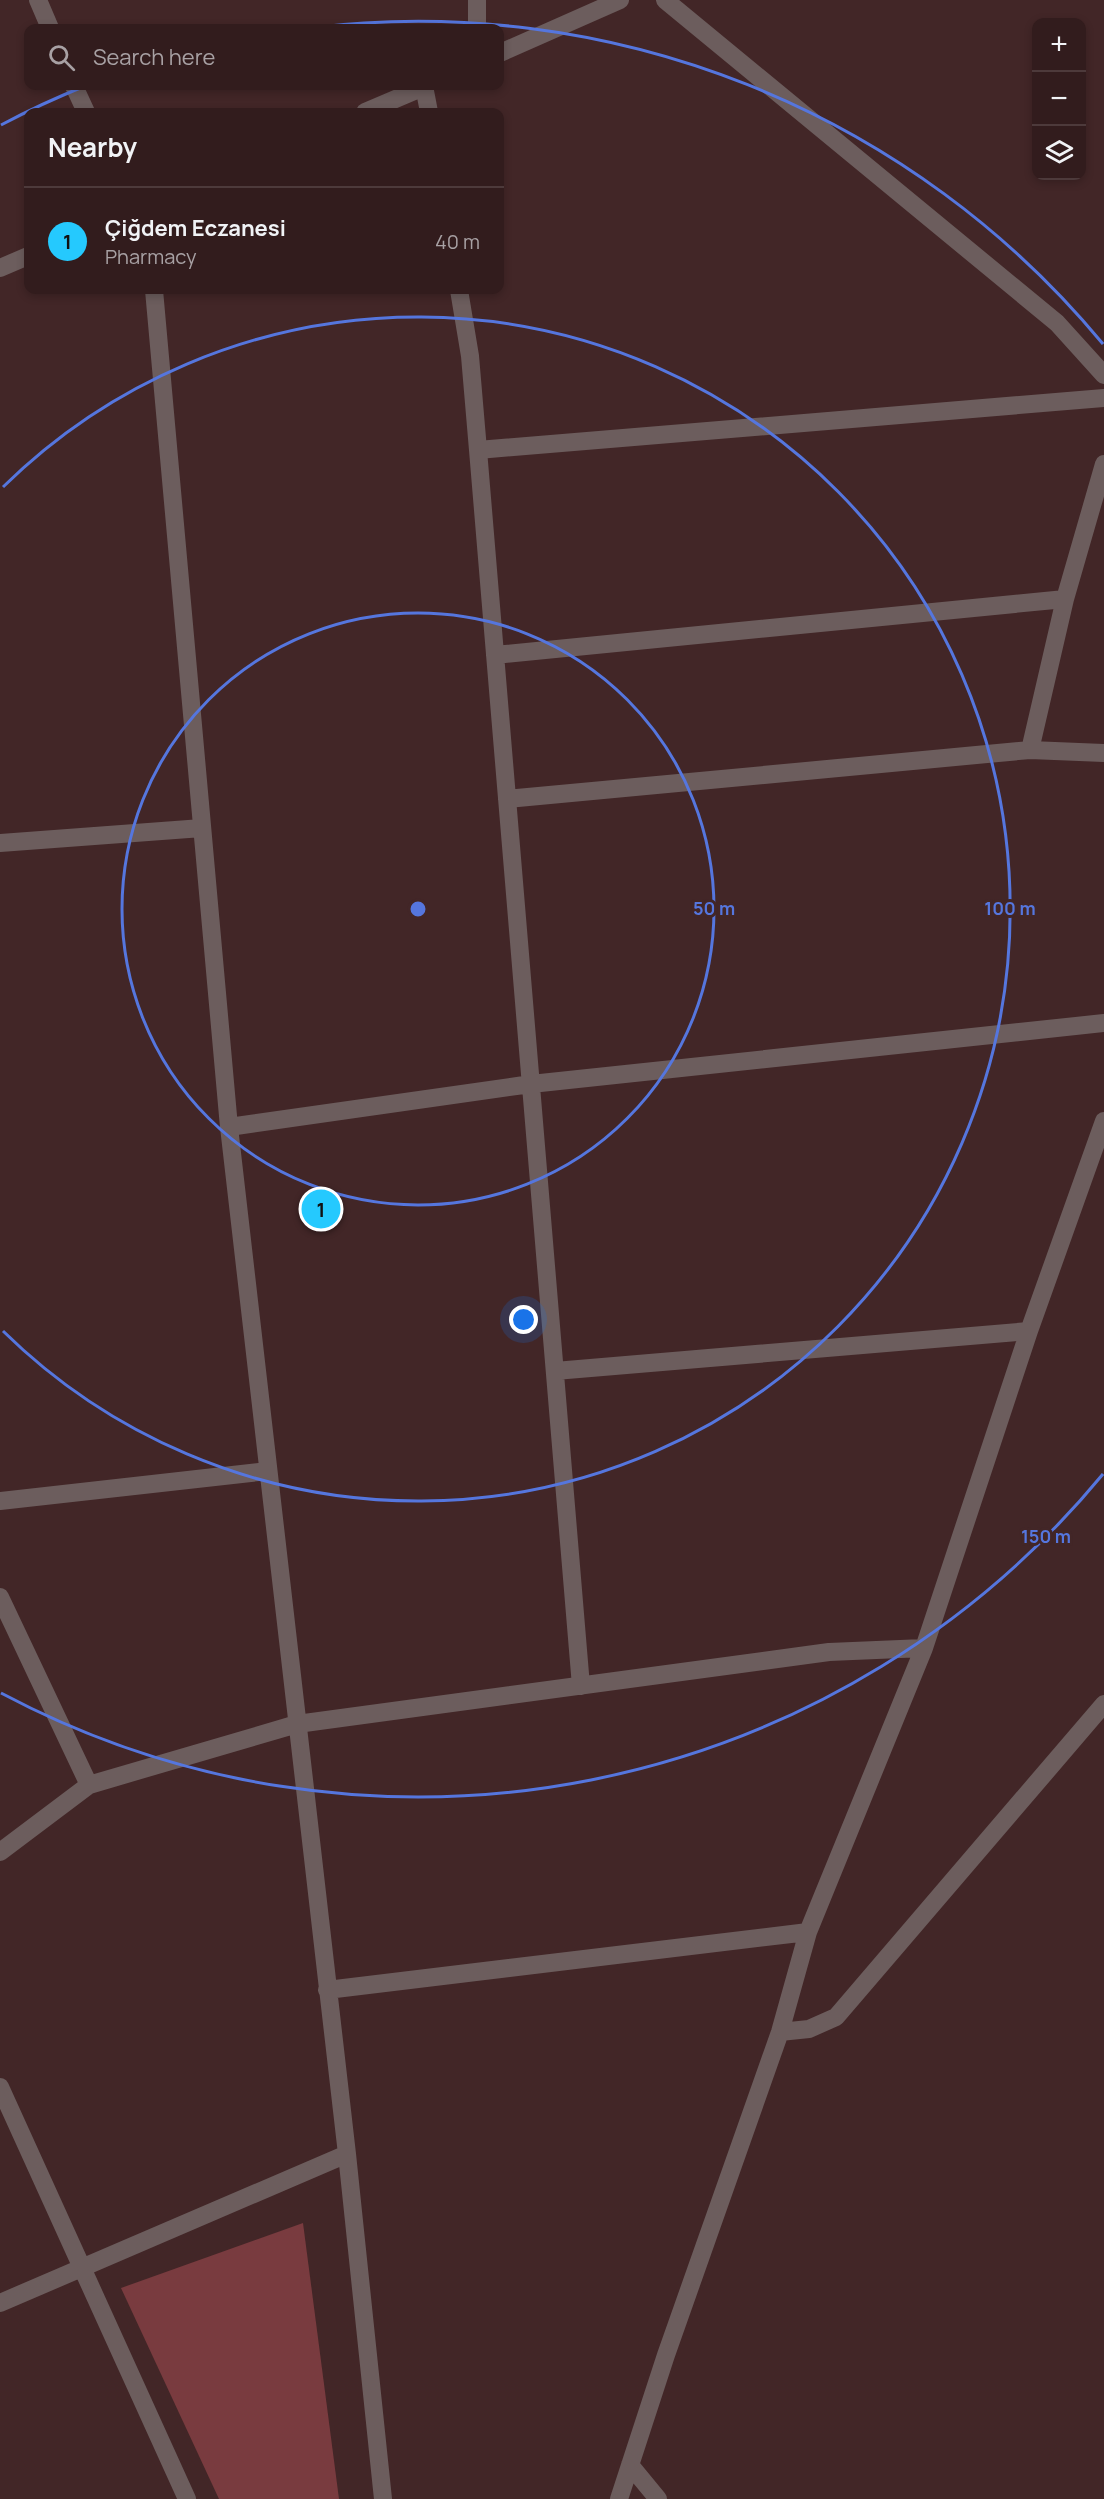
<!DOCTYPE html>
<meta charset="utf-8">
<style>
:root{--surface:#321c1d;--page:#3a2526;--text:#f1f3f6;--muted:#a8a1a4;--line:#4d3a3b;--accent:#25c9fe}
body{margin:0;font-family:Manrope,sans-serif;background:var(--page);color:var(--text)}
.controls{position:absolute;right:18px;top:18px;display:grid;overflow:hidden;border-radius:12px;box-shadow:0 3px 9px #0003}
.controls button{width:54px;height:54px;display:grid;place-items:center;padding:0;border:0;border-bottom:2px solid var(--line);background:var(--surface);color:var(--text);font:30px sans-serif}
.you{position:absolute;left:524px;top:1320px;width:21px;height:21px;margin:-15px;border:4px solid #fff;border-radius:50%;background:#1a73e8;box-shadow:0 0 0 9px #1a73e833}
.badge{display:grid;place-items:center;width:39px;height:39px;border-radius:50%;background:var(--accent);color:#111;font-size:20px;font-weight:700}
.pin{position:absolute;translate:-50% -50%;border:3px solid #fff;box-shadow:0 2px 6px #0006}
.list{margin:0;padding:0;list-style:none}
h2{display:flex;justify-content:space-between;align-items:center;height:78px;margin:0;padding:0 24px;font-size:26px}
h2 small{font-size:20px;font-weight:400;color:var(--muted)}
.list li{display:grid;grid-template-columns:39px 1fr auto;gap:18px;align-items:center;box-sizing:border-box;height:108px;padding:0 24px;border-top:2px solid var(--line)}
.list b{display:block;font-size:22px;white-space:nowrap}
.list p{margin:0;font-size:20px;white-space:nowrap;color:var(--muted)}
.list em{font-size:20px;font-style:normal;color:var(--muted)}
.icon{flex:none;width:33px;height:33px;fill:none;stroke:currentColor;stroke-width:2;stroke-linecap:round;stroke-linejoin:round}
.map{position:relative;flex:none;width:1104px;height:2499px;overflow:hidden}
.search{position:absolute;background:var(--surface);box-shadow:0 3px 9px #0003;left:24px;top:24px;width:480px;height:66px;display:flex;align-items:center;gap:15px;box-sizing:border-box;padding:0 21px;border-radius:12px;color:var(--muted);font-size:22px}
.panel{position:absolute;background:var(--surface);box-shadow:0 3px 9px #0003;left:24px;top:108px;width:480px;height:186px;border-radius:12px}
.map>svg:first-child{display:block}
.green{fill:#793b3f}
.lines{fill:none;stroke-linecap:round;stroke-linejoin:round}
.street{stroke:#6c5d5d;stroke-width:18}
.ring{fill:none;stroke:#5576de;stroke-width:3}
.centre{fill:#5576de;stroke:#422627;stroke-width:3}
.ring-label{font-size:18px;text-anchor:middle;font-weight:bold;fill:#5576de;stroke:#422627;stroke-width:6;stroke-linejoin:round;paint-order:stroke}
</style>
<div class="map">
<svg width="1104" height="2499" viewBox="0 0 1104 2499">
<rect width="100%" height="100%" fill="#422627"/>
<!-- green -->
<path class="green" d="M303 2223 339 2499H219L121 2288Z"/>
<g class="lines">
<!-- street -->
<path class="street" d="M38 0 50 28
M665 0 1057 323 1104 375
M477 28V0
M500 53 620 0
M74 86 86 112
M424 86 429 112
M365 112 426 86
M0 268 28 256
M154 290 229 1127 347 2154 383 2499
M459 290 470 356 478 450 581 1686
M478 450 1104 398
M495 655 1065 599
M1030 750 1065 599 1104 464
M507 799 1030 750 1104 753
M0 843 202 828
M229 1127 531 1084 1104 1023
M555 1371 1029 1331
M0 1501 268 1471
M0 1597 89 1785
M0 1852 89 1785 297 1724 829 1652 924 1648
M327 1990 808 1932
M780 2032 809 2029 836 2017 1104 1704
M0 2087 187 2499
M0 2303 347 2154
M630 2465 658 2499
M619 2499 666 2355 780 2032 808 1932 924 1648 1029 1331 1104 1121"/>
</g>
<!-- distance rings -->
<g class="ring">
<circle cx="418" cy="909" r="296"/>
<path d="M3 487A592 592 0 1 1 3 1331"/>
<path d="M1103 1474A888 888 0 0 1 1 1693M1 125A888 888 0 0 1 85 86M310 28A888 888 0 0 1 1103 344"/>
</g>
<circle cx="418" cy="909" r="9" class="centre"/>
<g class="ring-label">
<text x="714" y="915">50 m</text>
<text x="1010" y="915">100 m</text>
<text x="1046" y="1543">150 m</text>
</g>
</svg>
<div class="controls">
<button>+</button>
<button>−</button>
<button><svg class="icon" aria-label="layers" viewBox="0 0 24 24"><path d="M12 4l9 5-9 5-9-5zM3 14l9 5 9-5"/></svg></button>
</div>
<div class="you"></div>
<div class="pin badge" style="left:321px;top:1209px">1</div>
<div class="search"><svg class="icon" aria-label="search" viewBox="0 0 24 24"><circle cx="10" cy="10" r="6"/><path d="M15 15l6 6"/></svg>Search here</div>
<section class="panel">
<h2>Nearby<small></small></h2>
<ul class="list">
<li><span class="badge">1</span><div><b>Çiğdem Eczanesi</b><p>Pharmacy</p></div><em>40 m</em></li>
</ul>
</section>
</div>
